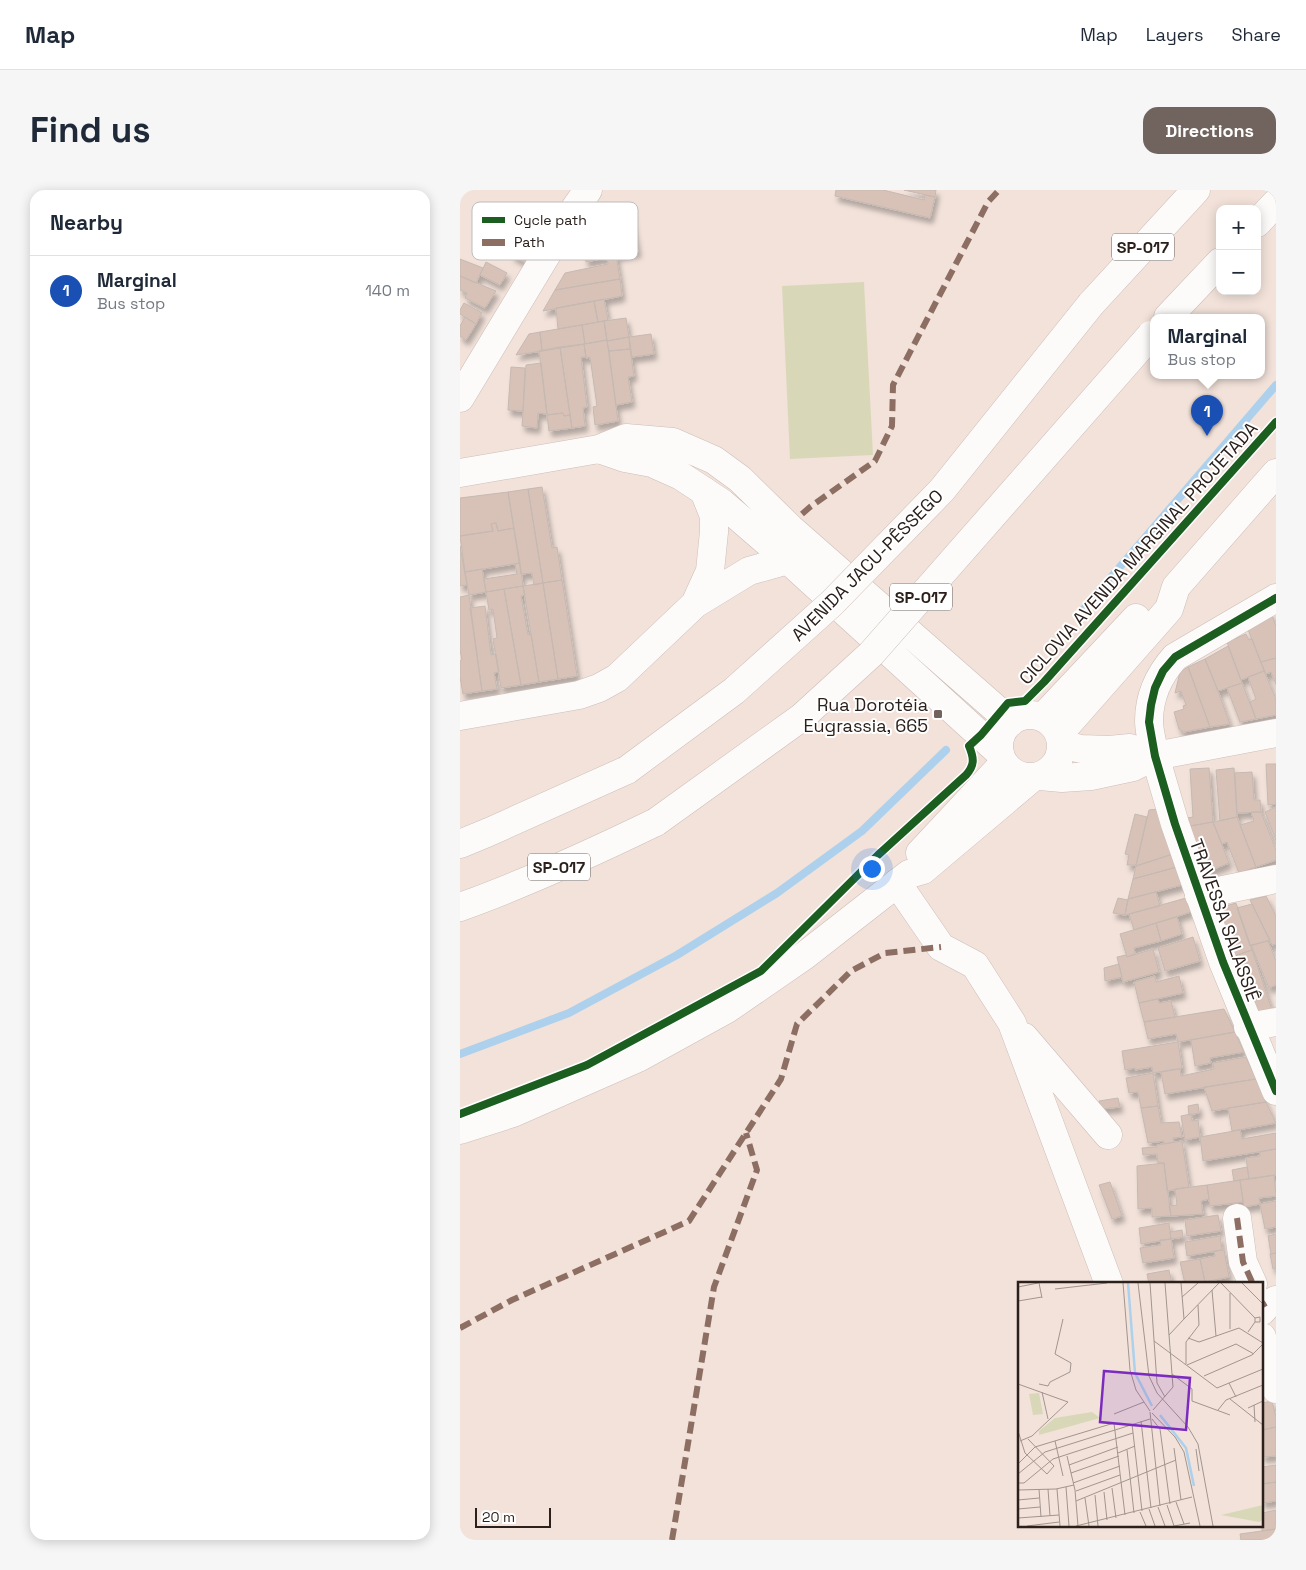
<!DOCTYPE html>
<meta charset="utf-8">
<style>
:root{--surface:#fff;--page:#f6f6f7;--text:#1f2937;--muted:#747a83;--line:#e0e1e3;--accent:#71645e}
body{margin:0;font-family:"Space Grotesk",sans-serif;background:var(--page);color:var(--text)}
.controls{position:absolute;right:15px;top:15px;display:grid;overflow:hidden;border-radius:10px;box-shadow:0 2px 12px #0003}
.controls button{width:45px;height:45px;display:grid;place-items:center;padding:0;border:0;border-bottom:1px solid var(--line);background:var(--surface);color:var(--text);font:25px sans-serif}
.scale{position:absolute;left:15px;bottom:12px;width:76px;box-sizing:border-box;padding-left:5px;border:2px solid #2b201b;border-top:0;font-size:14px;line-height:18px;white-space:nowrap;color:#2b201b;-webkit-text-stroke:4px #fff;paint-order:stroke}
.you{position:absolute;left:411px;top:678px;width:18px;height:18px;margin:-12px;border:4px solid #fff;border-radius:50%;background:#1a73e8;box-shadow:0 0 0 8px #1a73e833}
.badge{display:grid;place-items:center;width:32px;height:32px;border-radius:50%;background:var(--accent);color:#fff;font-size:16px;font-weight:700}
.pin{position:absolute;translate:-50% -41px;filter:drop-shadow(0 1px 2px #0008)}
.pin::after{content:'';position:absolute;top:26px;width:18px;height:15px;background:inherit;clip-path:polygon(0 0,100% 0,50% 100%)}
.popup{position:absolute;left:690px;top:124px;width:115px;height:65px;box-sizing:border-box;display:grid;place-content:center;border-radius:10px;background:var(--surface);filter:drop-shadow(0 1px 4px #0005);font-size:16px;white-space:nowrap;color:var(--muted)}
.popup b{font-size:19px;color:var(--text)}
.popup::after{content:'';position:absolute;left:50%;top:100%;margin-left:-10px;border:10px solid transparent;border-top-color:var(--surface)}
.list{margin:0;padding:0;list-style:none}
h2{display:flex;justify-content:space-between;align-items:center;height:65px;margin:0;padding:0 20px;font-size:21px}
h2 small{font-size:16px;font-weight:400;color:var(--muted)}
.list li{display:grid;grid-template-columns:32px 1fr auto;gap:15px;align-items:center;box-sizing:border-box;height:70px;padding:0 20px;border-top:1px solid var(--line)}
.list b{display:block;font-size:19px;white-space:nowrap}
.list p{margin:0;font-size:16px;white-space:nowrap;color:var(--muted)}
.list em{font-size:16px;font-style:normal;color:var(--muted)}
.map{position:relative;flex:none;width:816px;height:1350px;overflow:hidden;border-radius:15px}
header{display:flex;align-items:center;gap:30px;box-sizing:border-box;height:70px;padding:0 25px;background:var(--surface);border-bottom:1px solid var(--line)}
header strong{font-size:24px}
nav{display:flex;gap:28px;margin-inline-start:auto;font-size:18px}
.intro{display:flex;align-items:center;justify-content:space-between;box-sizing:border-box;height:120px;padding:0 30px}
h1{margin:0;font-size:35px}
.button{padding:12px 22px;border-radius:15px;background:var(--accent);color:#fff;font-size:18px;font-weight:700}
main{display:flex;gap:30px;padding:0 30px}
aside{flex:1;background:var(--surface);border-radius:15px;box-shadow:0 2px 12px #0003}
.map>svg:first-child{display:block}
.green{fill:#d8d8b9}
.lines{fill:none;stroke-linecap:round;stroke-linejoin:round}
.stream{stroke:#add1ec;stroke-width:8}
.building{fill:#d8c2b7;stroke:#c5b9b2;filter:url(#shadow)}
.street-casing{stroke:#cbbeb8;stroke-width:29}
.secondary-casing{stroke:#cbbeb8;stroke-width:29}
.highway-casing{stroke:#cbbeb8;stroke-width:29}
.street{stroke:#fdfbf9;stroke-width:28}
.secondary{stroke:#fdfbf9;stroke-width:28}
.highway{stroke:#fdfbf9;stroke-width:28}
.highway-bridge-casing{stroke:#cbbeb8;stroke-width:29;stroke-linecap:butt}
.highway-bridge{stroke:#fdfbf9;stroke-width:28}
.quiet{stroke:#8d6e63;stroke-width:6;stroke-dasharray:12 6;stroke-linecap:butt}
.cycleway-casing{stroke:#fff;stroke-width:11}
.cycleway{stroke:#1b5e20;stroke-width:8}
.poi-dot{fill:#71645e;stroke:#fff;stroke-width:2}
.labels{text-anchor:middle;dominant-baseline:central;stroke-width:4;stroke-linejoin:round;paint-order:stroke}
.shield{fill:#fff;stroke:#6b635f;stroke-width:1}
.shield-label{font-size:16px;font-weight:bold;fill:#2b201b}
.street-label{font-size:18px;fill:#2b201b;stroke:#fff}
.poi-label{font-size:18px;fill:#2b201b;stroke:#fff;text-anchor:end}
.inset-river{fill:none;stroke:#add1ec;stroke-width:2.5}
.inset-road{fill:none;stroke:#a2948e;stroke-width:1}
.view{fill:#7b2cbf;fill-opacity:0.15;stroke:#7b2cbf;stroke-width:2.5}
.inset-edge{fill:none;stroke:#2b201b;stroke-width:2.5}
.key{fill:#fff;stroke:#bfbcbb;stroke-width:1}
.key-label{font-size:14px;fill:#2b201b}
</style>
<header>
<strong>Map</strong>
<nav><a>Map</a><a>Layers</a><a>Share</a></nav>
</header>
<div class="intro"><h1>Find us</h1><a class="button">Directions</a></div>
<main>
<aside>
<h2>Nearby<small></small></h2>
<ul class="list">
<li><span class="badge" style="background:#1a4fb4">1</span><div><b>Marginal</b><p>Bus stop</p></div><em>140 m</em></li>
</ul>
</aside>
<div class="map">
<svg width="816" height="1350" viewBox="0 0 816 1350">
<defs>
<filter id="shadow"><feDropShadow dx="3" dy="5.5" stdDeviation="2.5" flood-color="#0004"/></filter>
</defs>
<rect width="100%" height="100%" fill="#f2e2da"/>
<!-- green -->
<path class="green" d="M404 92 413 265 330 269 322 96Z"/>
<g class="lines">
<!-- stream -->
<path class="stream" d="M622 421 816 195
M0 864 109 823 217 765 317 703 402 641 486 560"/>
</g>
<!-- building -->
<path class="building" d="M376 0H423L464 10 465 5 475 7 470 28 375 6Z
M444 0H476L475 7Z
M171 14 173 33 163 34 161 15Z
M149 16 156 66 126 72 124 56 145 17Z
M75 27 88 37 66 73 51 65 54 60 44 55 53 40 58 43 60 39 66 43Z
M18 32 25 36 22 45 13 40Z
M173 33 178 62 168 64 166 53 161 54 159 42 167 41 166 34Z
M166 53 168 64 156 66 155 55Z
M156 66 160 89 95 100 105 83 148 74 147 68Z
M0 69 23 78 16 93 0 86Z
M26 72 47 83 40 95 20 85Z
M0 86 36 101 25 118 5 108 7 103 0 100Z
M160 89 162 106 83 121 95 100Z
M144 109 148 130 138 132 134 111Z
M134 111 138 132 98 139 96 118Z
M4 113 22 123 16 134 0 124V120Z
M5 127 16 134 6 150 0 146V136Z
M166 128 169 147 147 151 144 131Z
M144 131 147 150 125 154 122 135Z
M122 135 125 154 82 161 80 142Z
M80 142 82 161 56 165 69 144Z
M191 144 194 164 172 167 169 147Z
M169 147 170 159 149 161 147 151Z
M147 150 158 231 135 235 133 217 137 216 130 167 126 168 124 154Z
M124 154 126 167H121L127 217 123 218 125 236 112 238 100 157Z
M100 157 110 225 104 226 103 223 87 225 79 161Z
M170 159 174 186 168 187 172 212 156 215 149 161Z
M81 173 87 224 78 223 77 238 62 236 66 175Z
M51 177 65 178 63 221 48 220Z
M103 223 104 226 110 225 112 238 89 241 87 225Z
M82 297 92 358 97 357 102 390 83 393 68 299Z
M68 299 83 393 74 395 72 383 61 384 48 302Z
M48 302 54 338 38 341 36 333 31 334 33 341 0 346V308Z
M36 333 38 341 54 338 60 373 5 382 0 346 33 341 31 334Z
M0 356 7 395 0 396Z
M60 373 63 396 26 402 24 389 57 384 55 374Z
M22 379 26 402 9 405 5 382Z
M102 390 117 486 98 489 83 393Z
M83 393 98 489 79 492 63 396Z
M63 396 65 405 61 406 68 445 71 444 79 492 61 495 44 399Z
M44 399 61 495 41 498 33 449 37 448 33 419 29 420 26 402Z
M9 405 22 501 3 504 0 487V471L2 470 0 460V407Z
M25 416 31 465 36 464 39 482 34 483 37 499 22 501 10 418Z
M811 422 816 436V468L801 472 787 437Z
M786 444 789 450 792 449 804 481 781 490 767 452Z
M768 456 782 493 758 501 745 469Z
M816 468V494L811 482 806 484 801 472Z
M745 469 758 501 770 534 750 537 728 477Z
M728 477 750 537 724 542 719 539 714 522 724 519 723 516 726 515 721 501 715 503 720 482Z
M804 481 816 509V525L796 529 790 512 796 509 788 487Z
M782 493 796 529 780 532 767 498Z
M806 574H816V614L808 615Z
M749 578 753 632 730 636 727 628 733 627 730 579Z
M774 578 777 627 760 631 756 580Z
M792 582 794 610H800L801 622 777 623 775 583Z
M816 617V650L805 622Z
M698 619 713 664 676 676 689 620Z
M791 622H801L816 660V670L796 677 780 635 794 631Z
M675 624 687 627 676 675H667L669 665 665 664Z
M777 627 796 677 779 683 767 652 762 654 753 632Z
M753 632 769 673 744 683 730 636Z
M713 664 717 677 673 689 676 676Z
M717 677 722 695 668 709 673 689Z
M696 702 700 716 665 725 668 709Z
M806 706 816 726V754L812 755 790 710Z
M658 708 668 710 665 725 653 723Z
M726 708 731 722 674 740 669 724Z
M776 713 792 760 771 767 758 728 762 717Z
M792 714 810 750 790 756 777 718Z
M717 727 722 744 701 751 696 733Z
M696 733 701 751 674 758 675 764 667 767 660 744Z
M733 747 740 771 705 781 698 758Z
M808 751 816 771V795L809 798 791 755Z
M693 759 699 782 663 792 657 767 666 765 667 767Z
M792 760 812 820 800 822 790 820 771 767Z
M659 774 662 787 645 791 644 778Z
M695 786 696 792 719 786 723 803 679 813 674 792Z
M698 809 699 813 711 811 715 827 684 832 679 813Z
M764 819 775 842 718 852 716 844 688 849 684 832Z
M775 842 784 862 750 868 751 873 735 876 731 850Z
M718 852 722 878 693 883 692 877 675 880V878L665 880 662 861Z
M786 867 796 889 705 904 701 882 720 879 721 886 754 879 753 873Z
M693 883 698 916 681 918 678 902 669 903 666 888Z
M796 889 806 912 752 921 744 897Z
M658 908 660 917 641 919 639 911Z
M806 912 816 933 772 941 768 918Z
M738 914 739 923 729 925 728 916Z
M698 916 701 933 719 932 722 947 713 948 714 952 704 954V951L688 953 681 918Z
M731 924 732 931 738 930 740 947 725 950 721 926Z
M780 940 782 949 816 943V959L743 971 740 947Z
M722 951 729 997 707 1001 704 973H698L697 964 683 965 682 958 697 957V955Z
M816 959V985L789 989 786 968 800 966V962Z
M704 973 711 1026 692 1027V1018L678 1019 677 976Z
M787 977 789 989 774 991 772 980Z
M814 985 816 1006 799 1008 800 1014 784 1017 780 990Z
M780 990 783 1012 750 1016 747 995Z
M650 992 662 1026 652 1029 639 995Z
M747 995 749 1009 741 1011 743 1024 711 1026 709 1016 717 1015 715 999Z
M816 1011V1037L805 1039 800 1014Z
M758 1025 761 1041 727 1046 725 1030Z
M709 1033 711 1049 681 1054 679 1038Z
M722 1040 723 1047 711 1049 710 1042Z
M816 1044V1063L811 1064 808 1046Z
M760 1046 762 1060 727 1066 725 1052Z
M711 1049 714 1068 683 1073 680 1058 701 1055 700 1050Z
M764 1060 769 1087 745 1092 740 1069 755 1066 754 1061Z
M816 1063V1078L813 1079 810 1064Z
M740 1069 745 1092 725 1094 720 1072Z
M709 1080 712 1094H689L687 1084Z
M812 1211 816 1227V1237L802 1240V1213Z
M816 1237V1266L802 1267V1240Z
M816 1275V1292L802 1294V1277Z
M816 1292V1311L802 1313V1294Z
M816 1320V1339L802 1341V1323Z
M816 1339V1350H781L780 1344Z"/>
<g class="lines">
<defs>
<path id="street" d="M0 208 111 24 128 0
M235 414 250 381 254 342V326L244 301
M0 526 119 505 139 498 157 488 235 414 289 381 328 370
M695 566C693 555 689 542 689 531 689 506 699 485 715 467L816 408
M437 693 481 757 515 775 552 833 649 1094
M739 705 816 689
M788 837 816 832
M564 847 648 945
M777 1028 783 1072 793 1094
M802 1121 808 1114 816 1110
M802 1147 816 1199"/>
<path id="secondary" d="M139 259 165 268 192 273 221 286 262 313 328 370 540 563
M0 283 139 259 166 248 213 252 254 270 280 289 331 339 551 532
M539 556a31 31 0 1 1 62 0a31 31 0 1 1-62 0Z
M583 527 676 428
M599 544 709 419 716 397 816 283
M601 554 621 559 649 560 670 558 695 566
M695 566 715 634 763 772 816 901
M580 586 602 588 631 586 673 577 695 566 816 543
M460 663 544 573
M0 940 53 923 178 868 267 819 344 766 449 684 463 680 572 588"/>
<path id="highway" d="M797 33 816 13
M631 114 736 0
M708 127 760 72
M0 654 29 642 167 580
M0 717C67 693 132 663 196 632"/>
</defs>
<!-- street casing -->
<use href="#street" class="street-casing"/>
<!-- secondary casing -->
<use href="#secondary" class="secondary-casing"/>
<!-- highway casing -->
<use href="#highway" class="highway-casing"/>
<!-- street -->
<use href="#street" class="street"/>
<!-- secondary -->
<use href="#secondary" class="secondary"/>
<!-- highway -->
<use href="#highway" class="highway"/>
<defs>
<path id="highway-bridge" d="M167 580 274 501 372 413 482 300 631 114
M196 632 342 527 411 464 691 145"/>
</defs>
<!-- highway-bridge casing -->
<use href="#highway-bridge" class="highway-bridge-casing"/>
<!-- highway-bridge -->
<use href="#highway-bridge" class="highway-bridge"/>
<!-- quiet -->
<path class="quiet" d="M342 324 350 317 415 271 432 236 433 195 528 12 539 0
M777 1028 783 1072 793 1094
M802 1112 805 1117
M0 1138 52 1110 229 1031 321 889 337 834 391 781 425 763 481 757
M212 1350 254 1097 297 980 286 943"/>
<defs>
<path id="cycleway" d="M816 408 715 467 703 481 695 498 691 515 689 532 695 566 715 634 763 772 816 901
M0 924 127 875 301 781 418 665 506 585C515 575 514 568 509 556L521 545 548 513 565 511 584 492 816 232"/>
</defs>
<!-- cycleway casing -->
<use href="#cycleway" class="cycleway-casing"/>
<!-- cycleway -->
<use href="#cycleway" class="cycleway"/>
</g>
<!-- markers -->
<rect class="poi-dot" x="473" y="519" width="10" height="10" rx="2.5"/>
<g class="labels">
<!-- shield labels -->
<g class="shield">
<rect x="652" y="43.5" width="62" height="27" rx="4"/>
<rect x="430" y="393.5" width="62" height="27" rx="4"/>
<rect x="68" y="663.5" width="62" height="27" rx="4"/>
</g>
<g class="shield-label">
<text x="683" y="57">SP-017</text>
<text x="461" y="407">SP-017</text>
<text x="99" y="677">SP-017</text>
</g>
<!-- street labels -->
<g class="street-label">
<text transform="translate(678 363) rotate(-48)">CICLOVIA AVENIDA MARGINAL PROJETADA</text>
<text transform="translate(407 375) rotate(-45)">AVENIDA JACU-PÊSSEGO</text>
<text transform="translate(765 730) rotate(70)">TRAVESSA SALASSIÊ</text>
</g>
<!-- poi labels -->
<g class="poi-label">
<text x="468" y="514">Rua Dorotéia<tspan x="468" dy="21">Eugrassia, 665</tspan></text>
</g>
</g>
<!-- overview -->
<g transform="translate(558 1092)">
<rect width="245" height="245" fill="#f2e2da"/>
<path d="M21 111 25 132 15 133 11 112ZM74 130 82 136 21 153V149L37 136ZM245 223V238L241 240 203 233Z" fill="#d8d8b9"/>
<path class="inset-river" d="M110 1 117 91 134 124M142 133 168 166 176 204"/>
<path class="inset-road" d="M21 1 24 16M105 1 112 88 118 108 132 129M120 1 131 94 139 111 170 145 180 162 195 244M132 1 139 101 147 115M203 1 237 36M224 1 245 22M0 5 20 1M37 7 89 1M194 8 198 54M212 11V47M164 15 180 1M0 19 24 15M166 37 201 1M230 50 237 40V36L242 35V40H237M151 53 166 37 163 1M170 56 181 60 221 46 245 61M136 59 199 106 245 87M168 82V60L181 43 180 23M169 83 218 62 236 72M154 92 174 107V119L212 133M186 94 234 73 245 62M211 101 218 115M0 102 50 120 14 154 2 159M21 102 30 104 32 100 52 90 53 81 37 72 45 37M24 110 30 137M212 117 245 143M236 123 237 140M230 126 245 119M135 128 155 105 147 1M200 128 208 118 245 103M132 130 142 224M134 131 157 155 166 170 182 244M96 132 126 120M134 137 142 147 152 222M123 139 133 226M114 142 124 229M0 149 7 171 29 192 36 184 10 157M37 159 45 194M156 166 163 218M178 167 181 189M109 168 116 231M100 171 117 164M49 174 57 208 60 244M0 182 17 165 96 141 107 233M51 183 100 165M53 191 101 174M0 192 27 170 132 137M0 201H6L35 177 115 151M55 201 102 184M48 205 51 244M94 206 98 236M21 207 23 235M30 207 32 234M39 207 42 244M0 208 38 207 56 203M58 209 102 193M86 210 89 238M77 213 80 244M67 216 71 244M0 218 21 216M58 219 158 178M158 220 166 242M149 223 156 244M140 225 147 244M0 227 22 225M131 227 137 244M122 230 128 244M0 236 41 233M9 244 41 240M58 244 174 215M156 244 172 241"/>
<path class="view" d="M86 89 172 96 168 148 82 140Z"/>
<rect width="245" height="245" class="inset-edge"/>
</g>
<!-- legend -->
<rect x="12" y="12" width="166" height="58" rx="8" class="key"/>
<rect x="22" y="27" width="23" height="6" fill="#1b5e20"/>
<rect x="22" y="49" width="23" height="7" fill="#8d6e63"/>
<g class="key-label">
<text x="54" y="35">Cycle path</text>
<text x="54" y="57">Path</text>
</g>
</svg>
<div class="controls">
<button>+</button>
<button>−</button>
</div>
<div class="scale">20 m</div>
<div class="you"></div>
<div class="pin badge" style="left:747px;top:246px;background:#1a4fb4">1</div>
<div class="popup"><b>Marginal</b>Bus stop</div>
</div>
</main>
